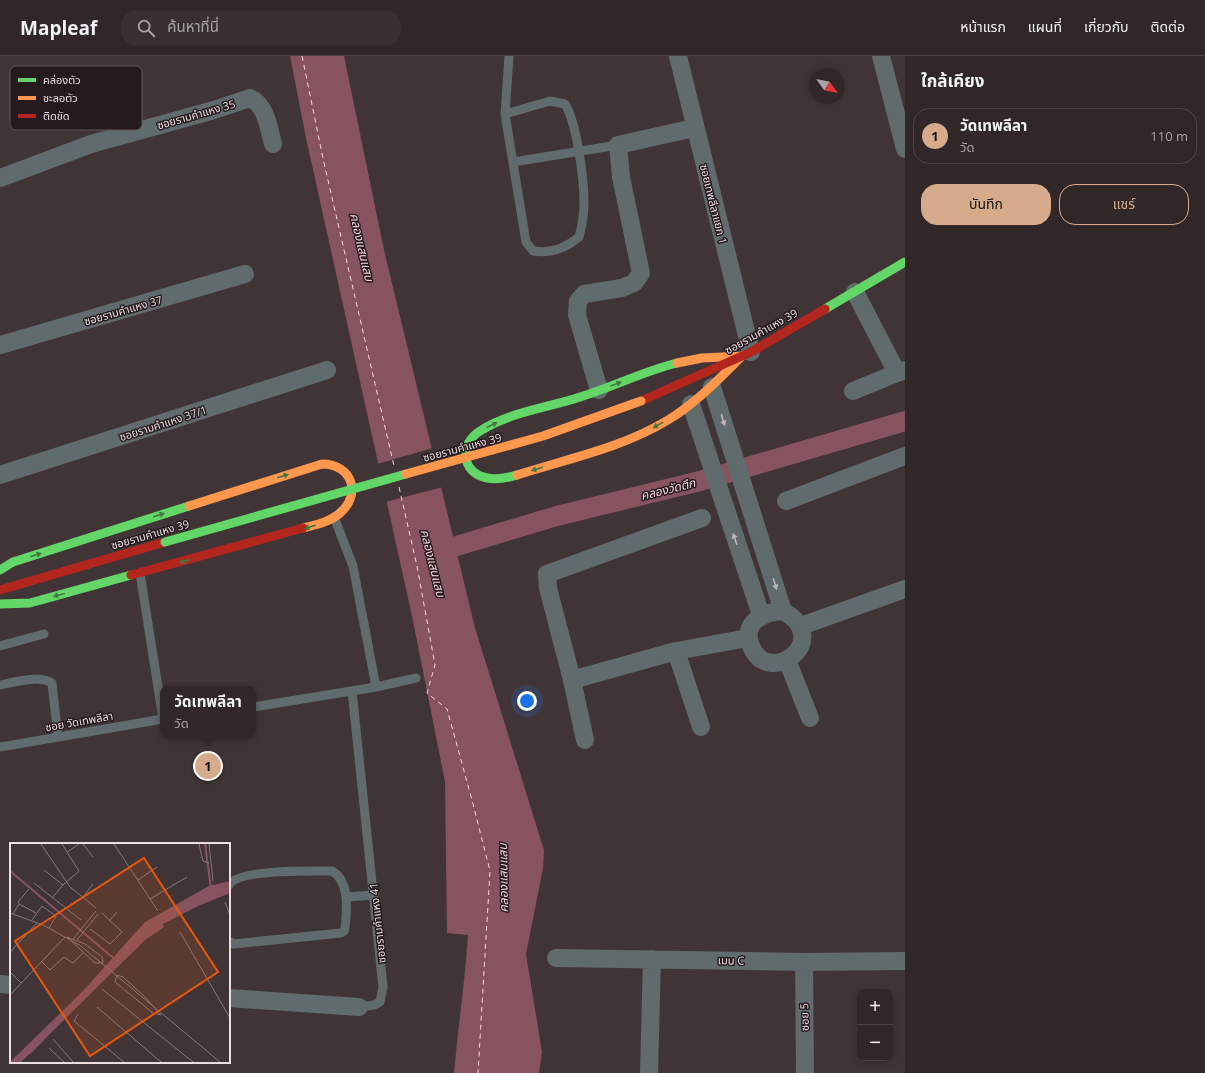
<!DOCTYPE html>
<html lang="th">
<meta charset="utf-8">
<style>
:root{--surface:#312729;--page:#392f31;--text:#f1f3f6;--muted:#a8a5a8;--line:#4c4446;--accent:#d6ab8b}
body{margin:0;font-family:"Open Sans","Noto Sans Thai",sans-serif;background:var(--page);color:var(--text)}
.controls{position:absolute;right:12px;bottom:12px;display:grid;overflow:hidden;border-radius:8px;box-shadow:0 2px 6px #0003}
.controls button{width:36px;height:36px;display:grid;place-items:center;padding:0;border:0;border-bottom:1px solid var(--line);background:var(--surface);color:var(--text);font:20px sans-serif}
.compass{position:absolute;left:809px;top:12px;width:36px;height:36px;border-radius:50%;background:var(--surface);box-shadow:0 2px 6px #0003;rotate:123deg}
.you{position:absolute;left:527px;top:645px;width:14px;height:14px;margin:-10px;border:3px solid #fff;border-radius:50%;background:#1a73e8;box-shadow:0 0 0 6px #1a73e833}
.badge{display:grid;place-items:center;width:26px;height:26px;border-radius:50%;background:var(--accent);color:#111;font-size:13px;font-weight:700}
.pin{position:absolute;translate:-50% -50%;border:2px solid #fff;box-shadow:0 1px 4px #0006}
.popup{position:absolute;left:160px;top:630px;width:96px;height:52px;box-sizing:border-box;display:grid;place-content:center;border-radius:8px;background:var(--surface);filter:drop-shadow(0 1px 3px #0005);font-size:13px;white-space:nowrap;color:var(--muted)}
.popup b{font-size:15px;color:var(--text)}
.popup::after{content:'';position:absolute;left:50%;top:100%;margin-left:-8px;border:8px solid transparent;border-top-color:var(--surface)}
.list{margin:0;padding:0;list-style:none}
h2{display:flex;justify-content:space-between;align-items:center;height:52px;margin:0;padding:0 16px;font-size:17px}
h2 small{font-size:13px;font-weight:400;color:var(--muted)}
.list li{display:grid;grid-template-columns:26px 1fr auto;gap:12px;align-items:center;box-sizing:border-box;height:56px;margin:0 8px 8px;padding:0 8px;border:1px solid var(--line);border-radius:16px}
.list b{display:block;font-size:15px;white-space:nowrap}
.list p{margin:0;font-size:13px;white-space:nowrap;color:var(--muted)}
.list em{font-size:13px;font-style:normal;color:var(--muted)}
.actions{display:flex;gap:8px;padding:12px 16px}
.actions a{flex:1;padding:9px 0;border:1px solid var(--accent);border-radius:16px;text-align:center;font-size:14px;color:var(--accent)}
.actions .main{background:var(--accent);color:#111}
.icon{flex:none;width:22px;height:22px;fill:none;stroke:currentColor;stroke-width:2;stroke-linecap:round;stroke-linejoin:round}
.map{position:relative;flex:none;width:905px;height:1017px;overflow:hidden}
header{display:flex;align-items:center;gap:24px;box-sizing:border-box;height:56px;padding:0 20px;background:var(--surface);border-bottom:1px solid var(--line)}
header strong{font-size:19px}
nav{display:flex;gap:22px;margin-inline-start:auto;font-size:14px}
.search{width:280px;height:36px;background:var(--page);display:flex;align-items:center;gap:10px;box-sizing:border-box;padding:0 14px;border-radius:16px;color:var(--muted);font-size:15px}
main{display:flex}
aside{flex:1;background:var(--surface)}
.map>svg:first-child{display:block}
.water{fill:#86535f}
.pier{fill:#413437}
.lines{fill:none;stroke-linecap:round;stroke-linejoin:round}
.canal{stroke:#86535f;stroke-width:20}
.ferry{stroke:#fbd7de;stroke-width:1;stroke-dasharray:5 4;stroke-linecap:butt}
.lane{stroke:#5f6b6d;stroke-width:9}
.street{stroke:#5f6b6d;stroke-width:18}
.fast{stroke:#63d668;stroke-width:9}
.slow{stroke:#ff974d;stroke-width:9}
.jam{stroke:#b3261e;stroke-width:9}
.fast-bridge{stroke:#63d668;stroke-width:9}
.slow-bridge{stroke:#ff974d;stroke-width:9}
.oneway{fill:#447842}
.oneway2{fill:#bbb6b8}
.labels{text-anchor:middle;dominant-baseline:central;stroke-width:3;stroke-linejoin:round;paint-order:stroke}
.street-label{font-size:11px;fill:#eddee1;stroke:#251a1d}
.water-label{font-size:12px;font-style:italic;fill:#fbd7de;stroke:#251a1d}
.inset-river{fill:none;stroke:#86535f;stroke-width:2}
.inset-road{fill:none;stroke:#86787b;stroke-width:1}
.view{fill:#e8590c;fill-opacity:0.15;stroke:#e8590c;stroke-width:2}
.inset-edge{fill:none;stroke:#eddee1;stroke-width:2}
.key{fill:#251a1d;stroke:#615558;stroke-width:1}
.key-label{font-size:11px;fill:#eddee1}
</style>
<header>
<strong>Mapleaf</strong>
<div class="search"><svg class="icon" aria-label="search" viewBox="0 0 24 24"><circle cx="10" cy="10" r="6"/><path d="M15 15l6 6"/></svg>ค้นหาที่นี่</div>
<nav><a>หน้าแรก</a><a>แผนที่</a><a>เกี่ยวกับ</a><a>ติดต่อ</a></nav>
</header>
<main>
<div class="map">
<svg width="905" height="1017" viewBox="0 0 905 1017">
<rect width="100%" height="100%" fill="#413437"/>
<!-- water -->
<path class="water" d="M290 0H344L384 194 475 572 544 794 543 812 526 898 542 996 539 1017H454C458 971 465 925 468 879L447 877 445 726 412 560 306 82Z"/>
<!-- pier -->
<path class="pier" d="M433 392 443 431 385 446 377 408Z"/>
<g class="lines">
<!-- canal -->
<path class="canal" d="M430 498 557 460 700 425 905 365"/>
<!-- ferry -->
<path class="ferry" d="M302 0 324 107 394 410
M399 431 417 510 435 609 427 637 447 653 472 744 490 815 478 1017"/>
<!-- lane -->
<path class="lane" d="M505 58 550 45 565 48C577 67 584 124 584 147 584 158 582 170 579 181 566 192 551 198 533 195L526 186 505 58 509 0
M513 106 618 89
M334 461 353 510 376 631
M140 517 163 663
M0 590 44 578
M0 629C15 626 39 619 52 627L58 681
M352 635 383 931 380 946 374 949 359 951
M253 651 376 631 416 622
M0 691 163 663
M229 829C237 813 314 815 332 815 350 825 347 854 345 872L344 875 341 877 233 888 229 885
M346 841 374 839"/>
<!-- street -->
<path class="street" d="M678 0 751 296
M881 0 905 93
M0 122 91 88 214 54 250 42C266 48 269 73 273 88
M855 236 897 317 905 314
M0 289 245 218
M712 331 783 555
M599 334 577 259 578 245 584 238 622 232 634 227 641 217 621 121 618 89 694 72
M853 335 897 317
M691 348 761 559
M0 419 327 314
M786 445 905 400
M702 462 547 518 548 532 572 624 676 595 748 582
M783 555C835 584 768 633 751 590 741 566 764 556 783 555Z
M801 570 905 533
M676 595 701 671
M787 604 810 662
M572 624 585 684
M556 902 804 906 905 905
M804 906 805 1017
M0 928 11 929
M229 942 359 951
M649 1017 652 903"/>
<!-- fast -->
<path class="fast" d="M825 253 905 206
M517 419C507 422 497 424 487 422 461 417 459 388 480 375 510 356 547 352 580 341 613 331 644 315 677 307
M0 514 13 506 189 450
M0 548 30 547 131 519"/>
<!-- slow -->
<path class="slow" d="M677 307 702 302 742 300
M517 419C567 403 622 392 668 364 696 347 719 323 742 300
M189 450 322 408C352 408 362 438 340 457 330 466 315 469 303 472"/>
<!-- jam -->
<path class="jam" d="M641 345 751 296 825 253
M131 519 303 472
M0 534 165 486"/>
<!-- fast-bridge -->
<path class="fast-bridge" d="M165 486 406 418"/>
<!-- slow-bridge -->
<path class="slow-bridge" d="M406 418 543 380 641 345"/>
</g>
<!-- one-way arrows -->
<defs><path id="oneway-solid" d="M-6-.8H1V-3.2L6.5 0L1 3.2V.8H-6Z"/></defs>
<g class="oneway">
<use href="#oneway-solid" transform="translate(616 328) rotate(-20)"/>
<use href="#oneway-solid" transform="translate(492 369) rotate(-24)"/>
<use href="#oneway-solid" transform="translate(658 369) rotate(151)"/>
<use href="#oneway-solid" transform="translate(537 413) rotate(164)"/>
<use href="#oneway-solid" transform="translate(283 420) rotate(-18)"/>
<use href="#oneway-solid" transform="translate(159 459) rotate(-18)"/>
<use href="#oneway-solid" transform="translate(310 471) rotate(163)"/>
<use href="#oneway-solid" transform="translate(36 499) rotate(-18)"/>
<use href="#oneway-solid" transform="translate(185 505) rotate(165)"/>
<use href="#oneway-solid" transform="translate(59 539) rotate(165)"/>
</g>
<g class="oneway2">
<use href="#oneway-solid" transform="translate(723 364) rotate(73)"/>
<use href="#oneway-solid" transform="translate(735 483) rotate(-109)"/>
<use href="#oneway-solid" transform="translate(775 528) rotate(73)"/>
</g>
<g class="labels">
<!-- street labels -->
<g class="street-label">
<text transform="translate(196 58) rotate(-16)">ซอยรามคำแหง 35</text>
<text transform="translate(714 148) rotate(76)">ซอยเทพลีลาแยก 1</text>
<text transform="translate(123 254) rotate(-16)">ซอยรามคำแหง 37</text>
<text transform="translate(761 275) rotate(-29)">ซอยรามคำแหง 39</text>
<text transform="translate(163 367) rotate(-18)">ซอยรามคำแหง 37/1</text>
<text transform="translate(462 391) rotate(-15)">ซอยรามคำแหง 39</text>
<text transform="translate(150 478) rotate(-16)">ซอยรามคำแหง 39</text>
<text transform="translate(79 665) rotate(-10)">ซอย วัดเทพลีลา</text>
<text transform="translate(377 867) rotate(-96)">ซอยรามคำแหง 41</text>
<text transform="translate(731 904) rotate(1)">เมน C</text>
<text transform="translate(804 961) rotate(-91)">ซอย 5</text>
</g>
<!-- water labels -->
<g class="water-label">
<text transform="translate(362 191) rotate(77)">คลองแสนแสบ</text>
<text transform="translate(668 433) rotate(-14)">คลองวัดตึก</text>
<text transform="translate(433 507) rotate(76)">คลองแสนแสบ</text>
<text transform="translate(503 822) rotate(-91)">คลองแสนแสบ</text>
</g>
</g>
<!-- overview -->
<g transform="translate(10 787)">
<rect width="220" height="220" fill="#413437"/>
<path d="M220 38V50L188 63 153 81 154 84 135 97 11 219H0L73 148 135 79 199 43Z" fill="#86535f"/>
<path class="inset-river" d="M195 1 201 46M0 28 107 118M101 127 125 106 143 84 186 60 220 46M6 219 17 210H20L99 129"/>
<path class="inset-road" d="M31 1 60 44 86 65M73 1 83 14M104 1 148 68M189 1 193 18 199 20M199 1 203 38M57 9 69 1M34 27 53 42M128 37 147 24M24 40 71 77M73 54 83 41M42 55 53 42 69 28 52 1M140 56 177 34M215 59 220 72M9 61 26 70M0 70 33 82 71 103 210 219M3 71 9 61 8 59 19 46M22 77 32 63 46 73 39 85M99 78 107 69M80 86 100 101 112 89 92 70M170 89 220 175M57 94 75 101 92 114 93 120H85ZM63 96 86 68M67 97 88 71M0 109 27 80M32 119 40 127 54 114 63 120 73 110M0 129 11 140M107 132 113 134 134 153 151 172 143 170 105 139ZM92 146 183 219M0 152 55 94M87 164 151 219M68 171 64 178 114 219M43 196 63 219M39 205 54 219"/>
<path class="view" d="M134 15 208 129 80 213 5 98Z"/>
<rect width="220" height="220" class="inset-edge"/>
</g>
<!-- legend -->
<rect x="10" y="10" width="132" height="64" rx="6" class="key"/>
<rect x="18" y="22" width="18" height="4" fill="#63d668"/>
<rect x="18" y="40" width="18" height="4" fill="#ff974d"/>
<rect x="18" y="58" width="18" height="4" fill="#b3261e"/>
<g class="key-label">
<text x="43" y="28">คล่องตัว</text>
<text x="43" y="46">ชะลอตัว</text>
<text x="43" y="64">ติดขัด</text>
</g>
</svg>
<div class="controls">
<button>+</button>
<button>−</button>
</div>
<svg class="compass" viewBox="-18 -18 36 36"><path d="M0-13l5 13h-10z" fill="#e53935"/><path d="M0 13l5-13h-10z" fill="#a8a5a8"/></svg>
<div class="you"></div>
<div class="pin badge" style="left:208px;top:710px">1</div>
<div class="popup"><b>วัดเทพลีลา</b>วัด</div>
</div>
<aside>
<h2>ใกล้เคียง<small></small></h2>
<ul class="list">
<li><span class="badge">1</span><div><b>วัดเทพลีลา</b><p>วัด</p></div><em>110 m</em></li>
</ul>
<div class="actions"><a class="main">บันทึก</a><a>แชร์</a></div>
</aside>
</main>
